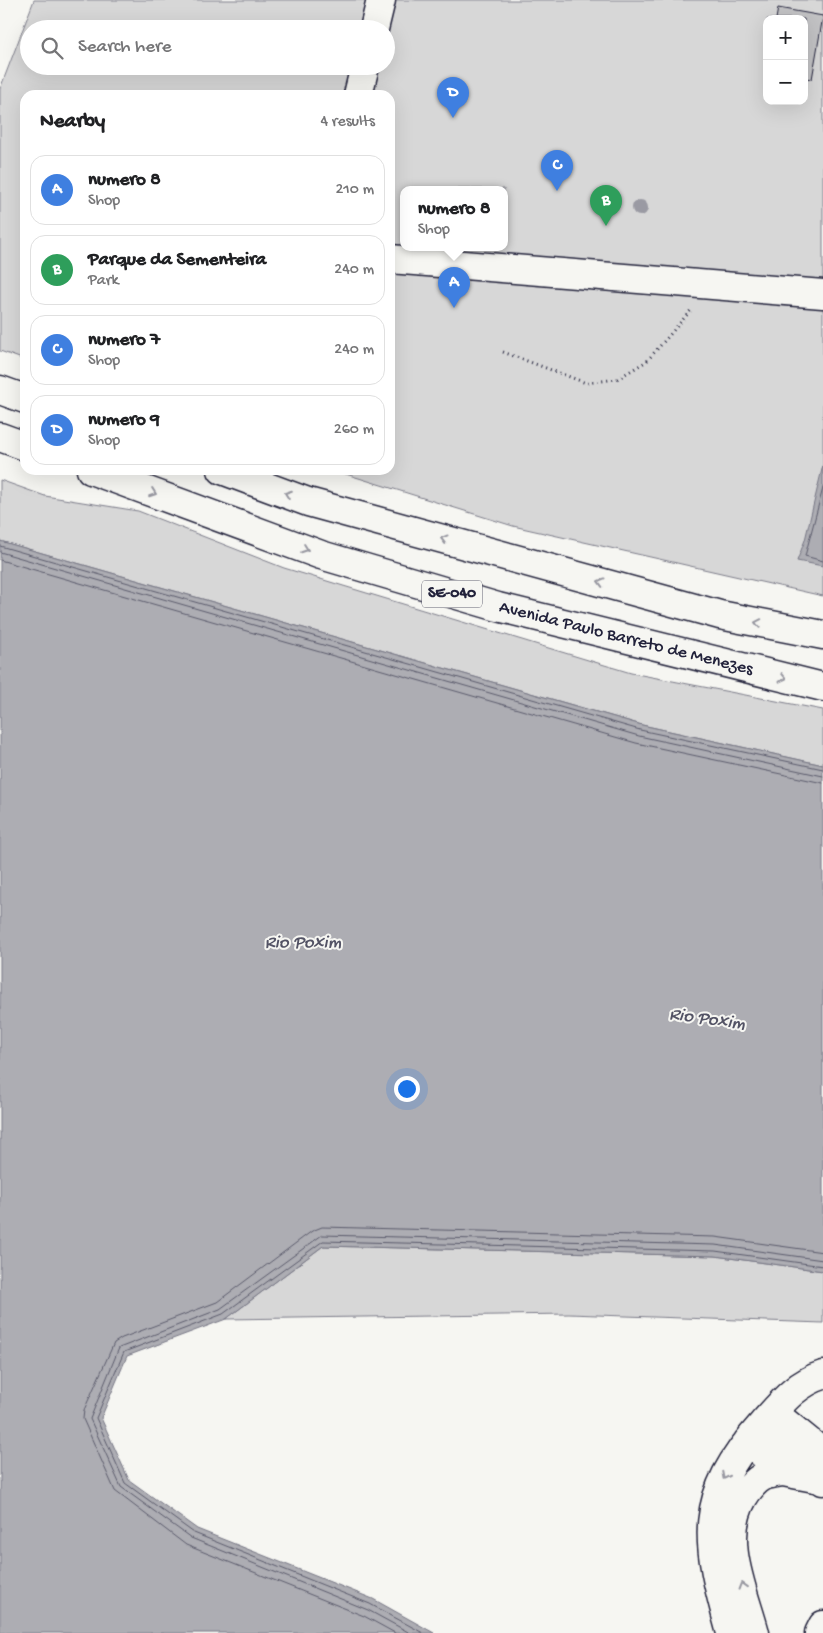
<!DOCTYPE html>
<meta charset="utf-8">
<style>
:root{--surface:#fff;--page:#f2f2f2;--text:#202124;--muted:#757577;--line:#e0e0e0;--accent:#22223b}
body{margin:0;font-family:"Gochi Hand",sans-serif;background:var(--page);color:var(--text)}
.controls{position:absolute;right:15px;top:15px;display:grid;overflow:hidden;border-radius:10px;box-shadow:0 5px 20px #0002}
.controls button{width:45px;height:45px;display:grid;place-items:center;padding:0;border:0;border-bottom:1px solid var(--line);background:var(--surface);color:var(--text);font:25px sans-serif}
.you{position:absolute;left:406px;top:1088px;width:18px;height:18px;margin:-12px;border:4px solid #fff;border-radius:50%;background:#1a73e8;box-shadow:0 0 0 8px #1a73e833}
.badge{display:grid;place-items:center;width:32px;height:32px;border-radius:50%;background:var(--accent);color:#fff;font-size:16px;font-weight:700}
.pin{position:absolute;translate:-50% -41px;filter:drop-shadow(0 1px 2px #0008)}
.pin::after{content:'';position:absolute;top:26px;width:18px;height:15px;background:inherit;clip-path:polygon(0 0,100% 0,50% 100%)}
.popup{position:absolute;left:400px;top:186px;width:108px;height:65px;box-sizing:border-box;display:grid;place-content:center;border-radius:10px;background:var(--surface);filter:drop-shadow(0 1px 4px #0005);font-size:16px;white-space:nowrap;color:var(--muted)}
.popup b{font-size:19px;color:var(--text)}
.popup::after{content:'';position:absolute;left:50%;top:100%;margin-left:-10px;border:10px solid transparent;border-top-color:var(--surface)}
.list{margin:0;padding:0;list-style:none}
h2{display:flex;justify-content:space-between;align-items:center;height:65px;margin:0;padding:0 20px;font-size:21px}
h2 small{font-size:16px;font-weight:400;color:var(--muted)}
.list li{display:grid;grid-template-columns:32px 1fr auto;gap:15px;align-items:center;box-sizing:border-box;height:70px;margin:0 10px 10px;padding:0 10px;border:1px solid var(--line);border-radius:15px}
.list b{display:block;font-size:19px;white-space:nowrap}
.list p{margin:0;font-size:16px;white-space:nowrap;color:var(--muted)}
.list em{font-size:16px;font-style:normal;color:var(--muted)}
.icon{flex:none;width:28px;height:28px;fill:none;stroke:currentColor;stroke-width:2;stroke-linecap:round;stroke-linejoin:round}
.map{position:relative;flex:none;width:823px;height:1633px;overflow:hidden}
.search{position:absolute;background:var(--surface);box-shadow:0 5px 20px #0002;left:20px;top:20px;width:375px;height:55px;display:flex;align-items:center;gap:12px;box-sizing:border-box;padding:0 18px;border-radius:28px;color:var(--muted);font-size:19px}
.panel{position:absolute;background:var(--surface);box-shadow:0 5px 20px #0002;left:20px;top:90px;width:375px;height:385px;border-radius:15px}
.map>svg:first-child{display:block}
.green{fill:#d7d7d7;stroke:#7c7c89;fill-rule:evenodd}
.water{fill:#adadb3;stroke:#757583}
.lines{fill:none;stroke-linecap:round;stroke-linejoin:round}
.shore{stroke:#5a5a6b;stroke-width:1}
.building{fill:#c2c2c4;stroke:#22223b}
.minor-casing{stroke:#22223b;stroke-width:31}
.major-casing{stroke:#22223b;stroke-width:31}
.path{stroke:#22223b;stroke-width:3;stroke-dasharray:1 4;stroke-linecap:butt}
.minor{stroke:#f6f6f2;stroke-width:28}
.major{stroke:#f6f6f2;stroke-width:28}
.tree{fill:#9a9aa3}
.oneway{stroke:#9797a0}
.labels{text-anchor:middle;dominant-baseline:central;stroke-width:4;stroke-linejoin:round;paint-order:stroke}
.shield{fill:#f6f6f2;stroke:#626272;stroke-width:1}
.shield-label{font-size:16px;font-weight:bold;fill:#22223b}
.street-label{font-size:18px;fill:#22223b;stroke:#f6f6f2}
.water-label{font-size:19px;font-style:italic;fill:#535365;stroke:#f6f6f2}
</style>
<div class="map">
<svg width="823" height="1633" viewBox="0 0 823 1633">
<rect width="100%" height="100%" fill="#f6f6f2"/>
<filter id="ink" filterUnits="userSpaceOnUse"><feTurbulence type="fractalNoise" baseFrequency=".02" numOctaves="2"/><feDisplacementMap in="SourceGraphic" scale="10" xChannelSelector="R" yChannelSelector="G"/><feConvolveMatrix kernelMatrix="1 2 1 2 8 2 1 2 1" color-interpolation-filters="sRGB"/></filter>
<g filter="url(#ink)">
<!-- green -->
<path class="green" d="M34 0H823V596L513 526 333 470H390V95H25V360L0 351V89ZM767 19H804V101H767ZM29 29H386V66H29ZM404 189H504V247H404Z
M0 480 45 496 138 511 284 568 631 673 823 710V765L642 725 0 541Z
M323 1246 715 1256 823 1271V1323L569 1314 226 1319Z"/>
<!-- water -->
<path class="water" d="M823 465V566L797 561 805 540Z
M0 541 642 725 823 765V1271L715 1256 323 1246 226 1319 127 1356 101 1418 129 1480 197 1529 373 1599 434 1633H0Z"/>
<g class="lines">
<!-- shore -->
<path class="shore" d="M823 488 805 556 823 561
M0 546 640 730 823 769
M0 552 639 736 823 776
M0 560 636 743 823 783
M395 1633 364 1616 186 1545 115 1491 83 1419 84 1410 114 1343 122 1338 217 1302 312 1231 322 1227 715 1237 823 1252
M410 1633 368 1610 191 1538 121 1487 90 1419 119 1348 220 1309 322 1235 715 1245 823 1260
M423 1633 370 1604 194 1533 125 1483 96 1418 124 1352 223 1314 323 1241 715 1251 823 1266"/>
</g>
<!-- building -->
<path class="building" d="M778 8 823 16 812 79 804 78V19H776Z"/>
<g class="lines">
<defs>
<path id="minor" d="M374 29 381 0
M358 95 365 66
M390 259 823 294
M764 1422 823 1481
M785 1422 823 1453
M748 1441 783 1472 820 1479
M731 1633C705 1540 696 1498 764 1422 782 1402 797 1383 823 1375
M755 1633C744 1591 719 1540 743 1498 748 1490 754 1481 764 1476 769 1474 777 1473 783 1472
M819 1633 823 1625"/>
<path id="major" d="M0 390 25 399
M0 437 25 446
M91 470 321 555 498 607 823 687
M222 470 308 502 720 615 823 635"/>
</defs>
<!-- minor casing -->
<use href="#minor" class="minor-casing"/>
<!-- major casing -->
<use href="#major" class="major-casing"/>
<!-- path -->
<path class="path" d="M503 352 586 383 617 379 647 361 692 309"/>
<!-- minor -->
<use href="#minor" class="minor"/>
<!-- major -->
<use href="#major" class="major"/>
</g>
<!-- trees -->
<circle class="tree" cx="640" cy="208" r="8"/>
<!-- one-way arrows -->
<defs><path id="oneway-chevron" d="M-2-3.5L2.5 0L-2 3.5" fill="none" stroke-width="1.6" stroke-linecap="round" stroke-linejoin="round" transform="scale(1.25)"/></defs>
<g class="oneway">
<use href="#oneway-chevron" transform="translate(153 493) rotate(20)"/>
<use href="#oneway-chevron" transform="translate(288 494) rotate(-160)"/>
<use href="#oneway-chevron" transform="translate(444 539) rotate(-165)"/>
<use href="#oneway-chevron" transform="translate(305 549) rotate(20)"/>
<use href="#oneway-chevron" transform="translate(601 582) rotate(-165)"/>
<use href="#oneway-chevron" transform="translate(758 623) rotate(-169)"/>
<use href="#oneway-chevron" transform="translate(783 678) rotate(13)"/>
<use href="#oneway-chevron" transform="translate(725 1476) rotate(117)"/>
<use href="#oneway-chevron" transform="translate(742 1586) rotate(-107)"/>
</g>
</g>
<g class="labels">
<!-- shield labels -->
<rect class="shield" x="422" y="580.5" width="60" height="27" rx="4"/>
<g class="shield-label">
<text x="452" y="594">SE-040</text>
</g>
<!-- street labels -->
<g class="street-label">
<text transform="translate(626 639) rotate(14)">Avenida Paulo Barreto de Menezes</text>
</g>
<!-- water labels -->
<g class="water-label">
<text x="303" y="943">Rio Poxim</text>
<text transform="translate(707 1020) rotate(8)">Rio Poxim</text>
</g>
</g>
</svg>
<div class="controls">
<button>+</button>
<button>−</button>
</div>
<div class="you"></div>
<div class="pin badge" style="left:454px;top:308px;background:#3f7fe0">A</div>
<div class="popup"><b>numero 8</b>Shop</div>
<div class="pin badge" style="left:606px;top:226px;background:#2e9e5b">B</div>
<div class="pin badge" style="left:557px;top:191px;background:#3f7fe0">C</div>
<div class="pin badge" style="left:453px;top:118px;background:#3f7fe0">D</div>
<div class="search"><svg class="icon" aria-label="search" viewBox="0 0 24 24"><circle cx="10" cy="10" r="6"/><path d="M15 15l6 6"/></svg>Search here</div>
<section class="panel">
<h2>Nearby<small>4 results</small></h2>
<ul class="list">
<li><span class="badge" style="background:#3f7fe0">A</span><div><b>numero 8</b><p>Shop</p></div><em>210 m</em></li>
<li><span class="badge" style="background:#2e9e5b">B</span><div><b>Parque da Sementeira</b><p>Park</p></div><em>240 m</em></li>
<li><span class="badge" style="background:#3f7fe0">C</span><div><b>numero 7</b><p>Shop</p></div><em>240 m</em></li>
<li><span class="badge" style="background:#3f7fe0">D</span><div><b>numero 9</b><p>Shop</p></div><em>260 m</em></li>
</ul>
</section>
</div>
